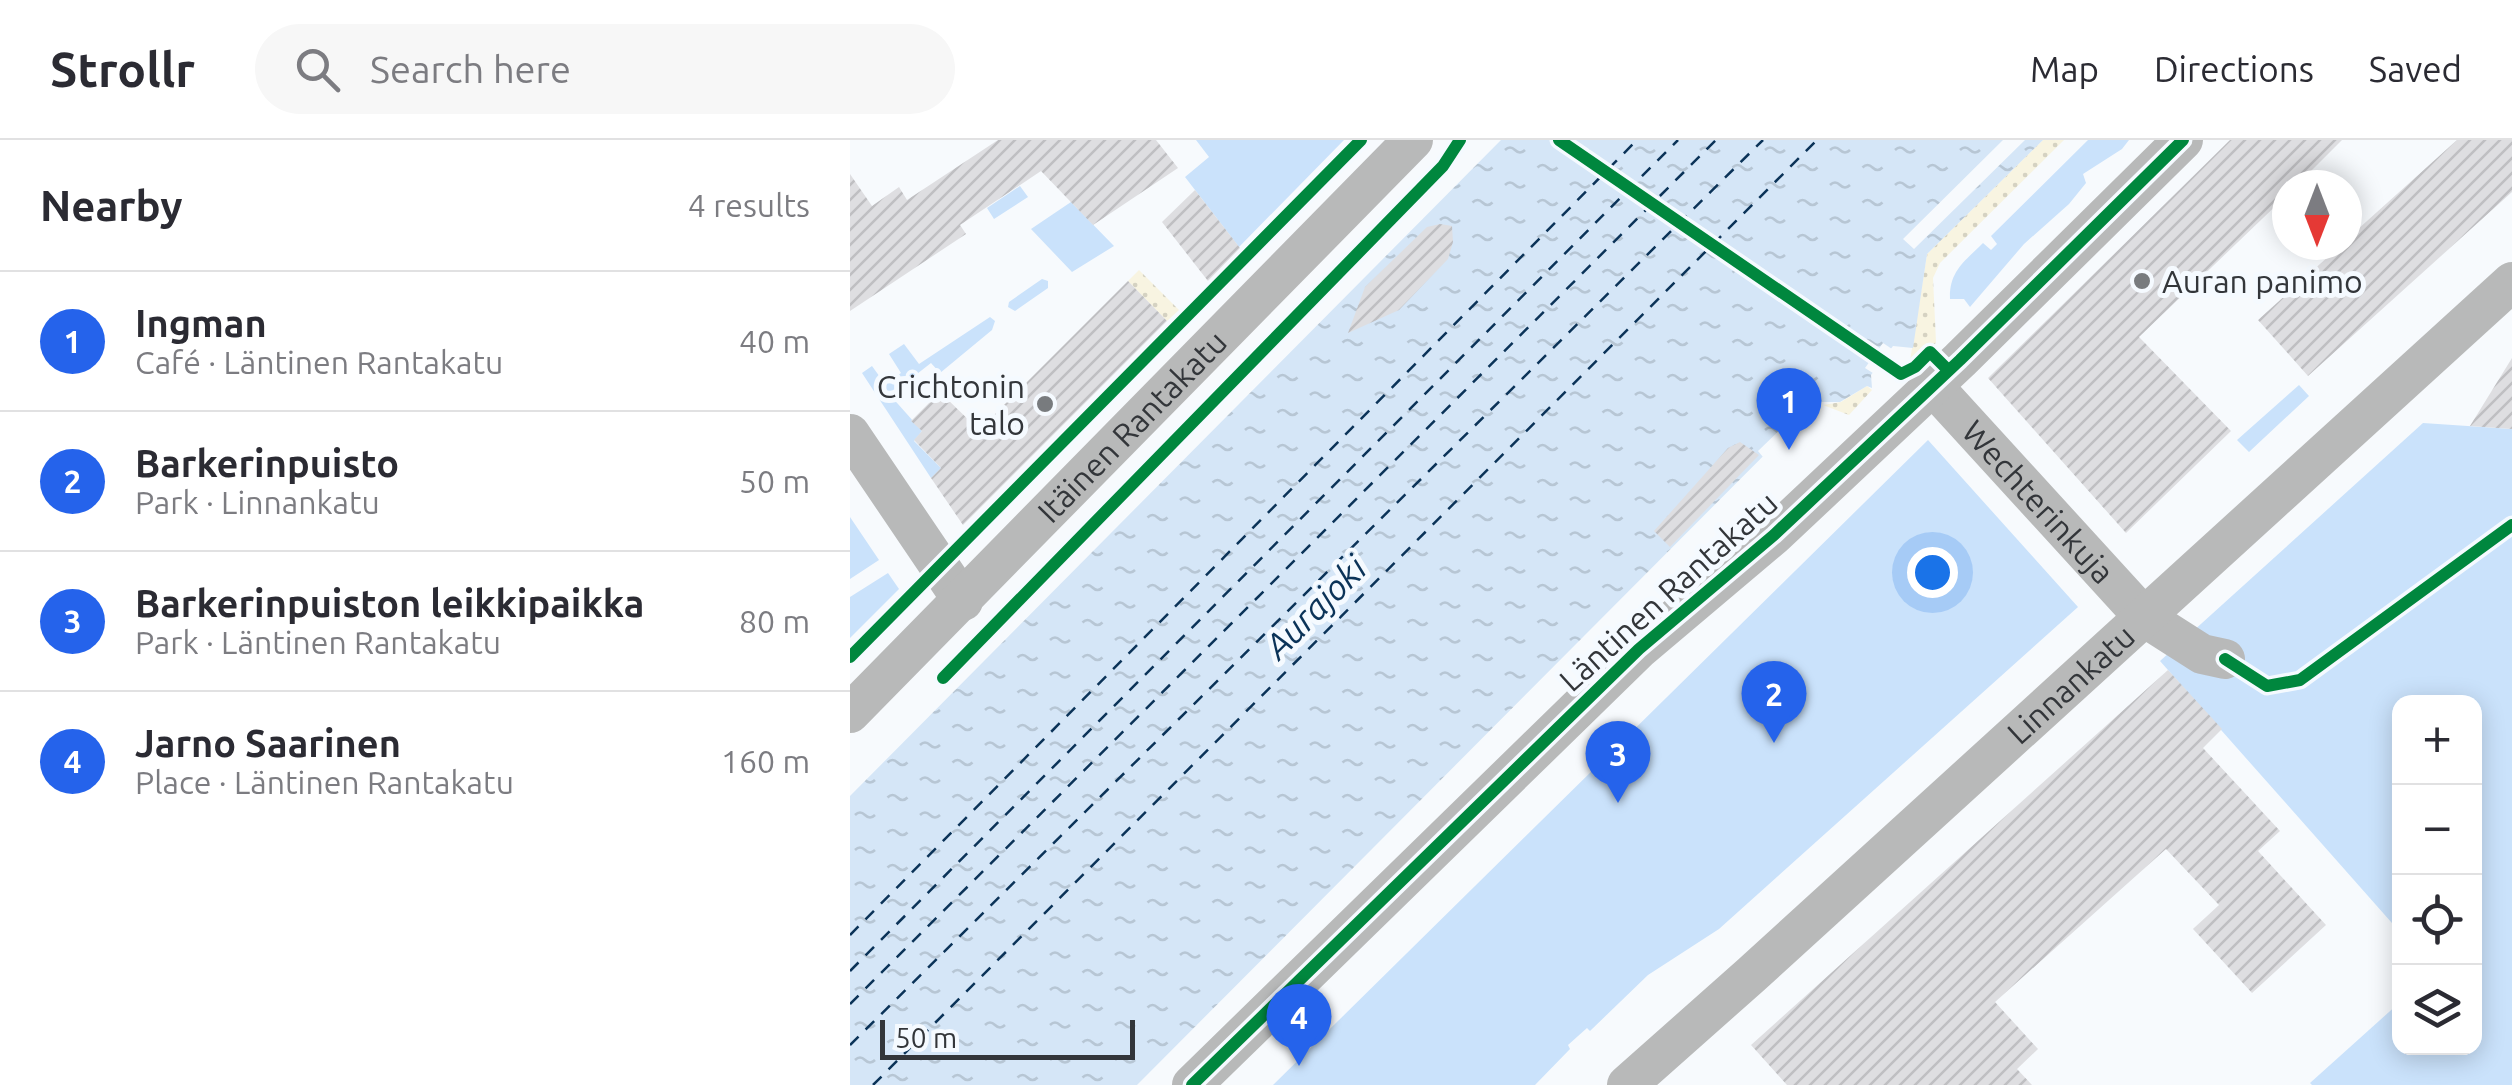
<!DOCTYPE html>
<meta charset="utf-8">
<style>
:root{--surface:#fff;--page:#f7f7f7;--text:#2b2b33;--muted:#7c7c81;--line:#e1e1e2;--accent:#2563eb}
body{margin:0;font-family:Ubuntu,sans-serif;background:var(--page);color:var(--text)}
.controls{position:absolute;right:30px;bottom:30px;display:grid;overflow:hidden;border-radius:20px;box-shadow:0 5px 25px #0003}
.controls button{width:90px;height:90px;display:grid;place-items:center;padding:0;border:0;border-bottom:2px solid var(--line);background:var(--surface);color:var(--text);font:50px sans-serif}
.compass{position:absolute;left:1422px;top:30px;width:90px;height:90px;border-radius:50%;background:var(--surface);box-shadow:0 5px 25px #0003;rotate:180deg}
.scale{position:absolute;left:30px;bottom:25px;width:255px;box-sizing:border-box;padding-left:10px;border:5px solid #33363a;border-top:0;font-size:28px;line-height:35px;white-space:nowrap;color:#33363a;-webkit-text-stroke:8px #f5faff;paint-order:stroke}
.you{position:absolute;left:1082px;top:432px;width:35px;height:35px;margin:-25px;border:8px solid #fff;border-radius:50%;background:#1a73e8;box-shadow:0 0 0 15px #1a73e833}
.badge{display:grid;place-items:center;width:65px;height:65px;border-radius:50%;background:var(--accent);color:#fff;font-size:32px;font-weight:700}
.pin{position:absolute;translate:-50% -82px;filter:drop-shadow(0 2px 5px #0008)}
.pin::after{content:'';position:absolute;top:52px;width:35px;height:30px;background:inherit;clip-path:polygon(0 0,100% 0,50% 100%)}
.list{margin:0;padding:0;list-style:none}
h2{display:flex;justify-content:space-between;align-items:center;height:130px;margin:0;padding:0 40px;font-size:42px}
h2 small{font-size:32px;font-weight:400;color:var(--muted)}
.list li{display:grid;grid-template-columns:65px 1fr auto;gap:30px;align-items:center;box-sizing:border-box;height:140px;padding:0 40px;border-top:2px solid var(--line)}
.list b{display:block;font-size:38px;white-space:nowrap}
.list p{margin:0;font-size:32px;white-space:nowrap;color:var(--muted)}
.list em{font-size:32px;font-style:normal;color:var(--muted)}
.icon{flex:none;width:55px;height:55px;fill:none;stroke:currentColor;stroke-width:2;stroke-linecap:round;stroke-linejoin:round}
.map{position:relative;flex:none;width:1662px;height:945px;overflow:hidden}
header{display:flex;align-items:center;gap:60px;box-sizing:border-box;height:140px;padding:0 50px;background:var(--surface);border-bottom:2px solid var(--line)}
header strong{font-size:48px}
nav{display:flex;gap:55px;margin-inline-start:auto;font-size:35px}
.search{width:700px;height:90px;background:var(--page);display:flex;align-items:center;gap:25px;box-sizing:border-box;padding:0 35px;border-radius:55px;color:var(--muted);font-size:38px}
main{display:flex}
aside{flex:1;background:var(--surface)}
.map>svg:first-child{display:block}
.green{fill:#cae2fb}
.sand{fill:url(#sand-dots)}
.water{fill:url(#water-ripples)}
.pier{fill:#f7fafd}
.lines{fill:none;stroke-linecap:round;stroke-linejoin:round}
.ferry{stroke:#0b3358;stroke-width:2.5;stroke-dasharray:12 10;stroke-linecap:butt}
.building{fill:url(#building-hatch)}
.minor{stroke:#b8b9b9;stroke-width:40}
.cycleway-casing{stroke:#f5faff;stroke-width:19}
.cycleway{stroke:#00873e;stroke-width:12}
.poi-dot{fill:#787b7e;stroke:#f5faff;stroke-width:4}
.labels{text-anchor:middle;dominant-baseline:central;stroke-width:10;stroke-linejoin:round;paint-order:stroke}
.poi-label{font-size:32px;fill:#33363a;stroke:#f5faff;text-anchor:start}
.street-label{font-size:32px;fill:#33363a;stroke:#f5faff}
.water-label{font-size:35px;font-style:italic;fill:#0b3358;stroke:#f5faff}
</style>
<header>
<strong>Strollr</strong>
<div class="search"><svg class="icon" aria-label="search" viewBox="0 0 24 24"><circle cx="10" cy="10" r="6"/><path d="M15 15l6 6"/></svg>Search here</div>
<nav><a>Map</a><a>Directions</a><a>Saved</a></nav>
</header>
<main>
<aside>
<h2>Nearby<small>4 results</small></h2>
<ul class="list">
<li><span class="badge">1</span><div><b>Ingman</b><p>Café · Läntinen Rantakatu</p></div><em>40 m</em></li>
<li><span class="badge">2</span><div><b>Barkerinpuisto</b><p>Park · Linnankatu</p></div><em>50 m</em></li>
<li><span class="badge">3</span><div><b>Barkerinpuiston leikkipaikka</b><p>Park · Läntinen Rantakatu</p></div><em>80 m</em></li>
<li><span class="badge">4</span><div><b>Jarno Saarinen</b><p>Place · Läntinen Rantakatu</p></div><em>160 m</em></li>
</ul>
</aside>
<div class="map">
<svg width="1662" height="945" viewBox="0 0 1662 945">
<defs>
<pattern id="sand-dots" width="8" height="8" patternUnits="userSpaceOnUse" patternTransform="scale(2.5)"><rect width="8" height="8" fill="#f8f4e1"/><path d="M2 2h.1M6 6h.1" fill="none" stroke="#d5d2c2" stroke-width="1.8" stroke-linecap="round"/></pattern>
<pattern id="water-ripples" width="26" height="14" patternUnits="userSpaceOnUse" patternTransform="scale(2.5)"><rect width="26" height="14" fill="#d5e6f7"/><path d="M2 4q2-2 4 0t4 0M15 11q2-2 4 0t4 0" fill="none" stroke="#b7c6d4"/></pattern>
<pattern id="building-hatch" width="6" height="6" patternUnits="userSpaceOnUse" patternTransform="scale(2.5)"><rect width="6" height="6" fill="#dedee1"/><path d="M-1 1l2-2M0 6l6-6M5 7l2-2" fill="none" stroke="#bfbfc2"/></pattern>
</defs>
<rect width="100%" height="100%" fill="#f7fafd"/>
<!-- green -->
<path class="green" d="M346 0H494L389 107 335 37 359 17Z
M1238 0H1279L1272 9 1233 34 1236 43 1219 64 1174 104 1120 167 1114 159H1100C1099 131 1115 121 1133 103L1141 110 1147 104 1141 96Z
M170 46 178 57 144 79 137 68Z
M221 62 264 106 222 132 181 89Z
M192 139 198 141V148L165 171 158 167 159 162Z
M140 177 145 181 142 190 90 233 81 223 40 255 72 291 64 301 91 328 81 338 12 233 22 226 35 244 51 233 39 214 54 204 69 224Z
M1449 245 1459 256 1399 312 1387 300Z
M1573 283 1662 289V945H1462L1460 943 1549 863 1550 908H1624V562H1550L1549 791 1310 521Z
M1078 300 1228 467 869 789 798 835 740 891 737 888 718 905 720 909 685 945H423Z
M0 377 29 420 0 439Z
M38 433 49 449 0 498V457Z"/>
<!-- sand -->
<path class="sand" d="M1193 0H1214L1090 123 1083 138 1086 202 1084 206 1080 203 1060 221 1077 114Z
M289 130 329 170 317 181 278 141Z
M1017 246 1022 250 999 275 973 265 991 262Z"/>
<!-- water -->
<path class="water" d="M651 0H1193L1077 114 1063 208 1043 206 1021 235 1022 248 1017 246 990 262H967L287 945H0V656Z"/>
<!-- pier -->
<path class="pier" d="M1153 0H1175L1064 109 1053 99Z
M1033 203 1045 211 1026 235 1015 228Z
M963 258 967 262 913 317 908 311Z"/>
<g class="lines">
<!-- ferry -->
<path class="ferry" d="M709 0 1024 216
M0 795 787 0
M0 831 828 0
M0 864 866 0
M0 905 913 0
M23 945 967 0"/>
</g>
<!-- building -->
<path class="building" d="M148 0H306L328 28 243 85 191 31 110 85 116 94 0 171V34L22 66 49 47 57 60Z
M1380 0H1492L1447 45H1437V55L1289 197 1381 291 1276 393 1138 238Z
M1607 0H1662V52L1458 236 1408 180 1491 105H1497V99Z
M345 50 390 108 358 141 312 82Z
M590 84 602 86 603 102 598 119 549 170 498 193 515 147 577 87Z
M278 141 317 181 113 385 81 338 91 328 64 300 72 291 61 281 86 256 89 259 93 255 129 290Z
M1662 218V289L1620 286Z
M890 302 909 315 820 407 804 391 878 308Z
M1318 530 1372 589 1353 608 1430 691 1408 711 1476 785 1402 853 1343 789 1369 765 1316 709 1145 862 1188 909 1167 929 1182 945H937L901 905Z"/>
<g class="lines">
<!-- minor -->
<g class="minor">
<path id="s1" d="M1082 245 1294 477 1352 514 1375 519"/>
<path d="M0 294 113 461"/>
<path id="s2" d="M0 573 563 0"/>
<path d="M342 945 789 509 924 395 1110 220 1333 0"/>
<path id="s3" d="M777 945 901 835 1662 142"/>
</g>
<defs>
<path id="cycleway" d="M709 0 1051 234 1065 227 1080 212 1098 230
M0 517 511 0
M1375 519 1417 546 1450 540 1662 385
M93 538 593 26 610 0
M342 945 789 509 924 395 1110 220 1333 0"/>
</defs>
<!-- cycleway casing -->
<use href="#cycleway" class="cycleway-casing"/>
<!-- cycleway -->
<use href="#cycleway" class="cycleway"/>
</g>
<!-- markers -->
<g class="poi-dot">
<circle cx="1292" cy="141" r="10"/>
<circle cx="195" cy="264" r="10"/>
</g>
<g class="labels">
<!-- poi labels -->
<g class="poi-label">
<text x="1312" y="141">Auran panimo</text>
<text x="175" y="246" text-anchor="end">Crichtonin<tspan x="175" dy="37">talo</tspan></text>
</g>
<!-- street labels -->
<g class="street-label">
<text stroke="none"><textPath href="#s2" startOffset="402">Itäinen Rantakatu</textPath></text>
<text stroke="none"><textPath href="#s1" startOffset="158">Wechterinkuja</textPath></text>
<text transform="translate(818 451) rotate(-42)">Läntinen Rantakatu</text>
<text stroke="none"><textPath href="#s3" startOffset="598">Linnankatu</textPath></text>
</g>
<!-- water labels -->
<g class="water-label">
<text transform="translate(465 467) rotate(-45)">Aurajoki</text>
</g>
</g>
</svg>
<div class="controls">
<button>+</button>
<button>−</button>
<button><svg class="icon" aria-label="locate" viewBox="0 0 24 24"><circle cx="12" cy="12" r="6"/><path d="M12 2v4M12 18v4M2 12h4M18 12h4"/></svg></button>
<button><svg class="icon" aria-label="layers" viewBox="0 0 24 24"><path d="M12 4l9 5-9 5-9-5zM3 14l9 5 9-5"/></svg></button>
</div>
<svg class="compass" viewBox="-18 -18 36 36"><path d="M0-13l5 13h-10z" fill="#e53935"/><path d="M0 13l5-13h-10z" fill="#7c7c81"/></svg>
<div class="scale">50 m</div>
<div class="you"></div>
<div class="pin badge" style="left:939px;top:310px">1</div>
<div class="pin badge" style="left:924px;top:603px">2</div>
<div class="pin badge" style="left:768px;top:663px">3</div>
<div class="pin badge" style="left:449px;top:926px">4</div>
</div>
</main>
